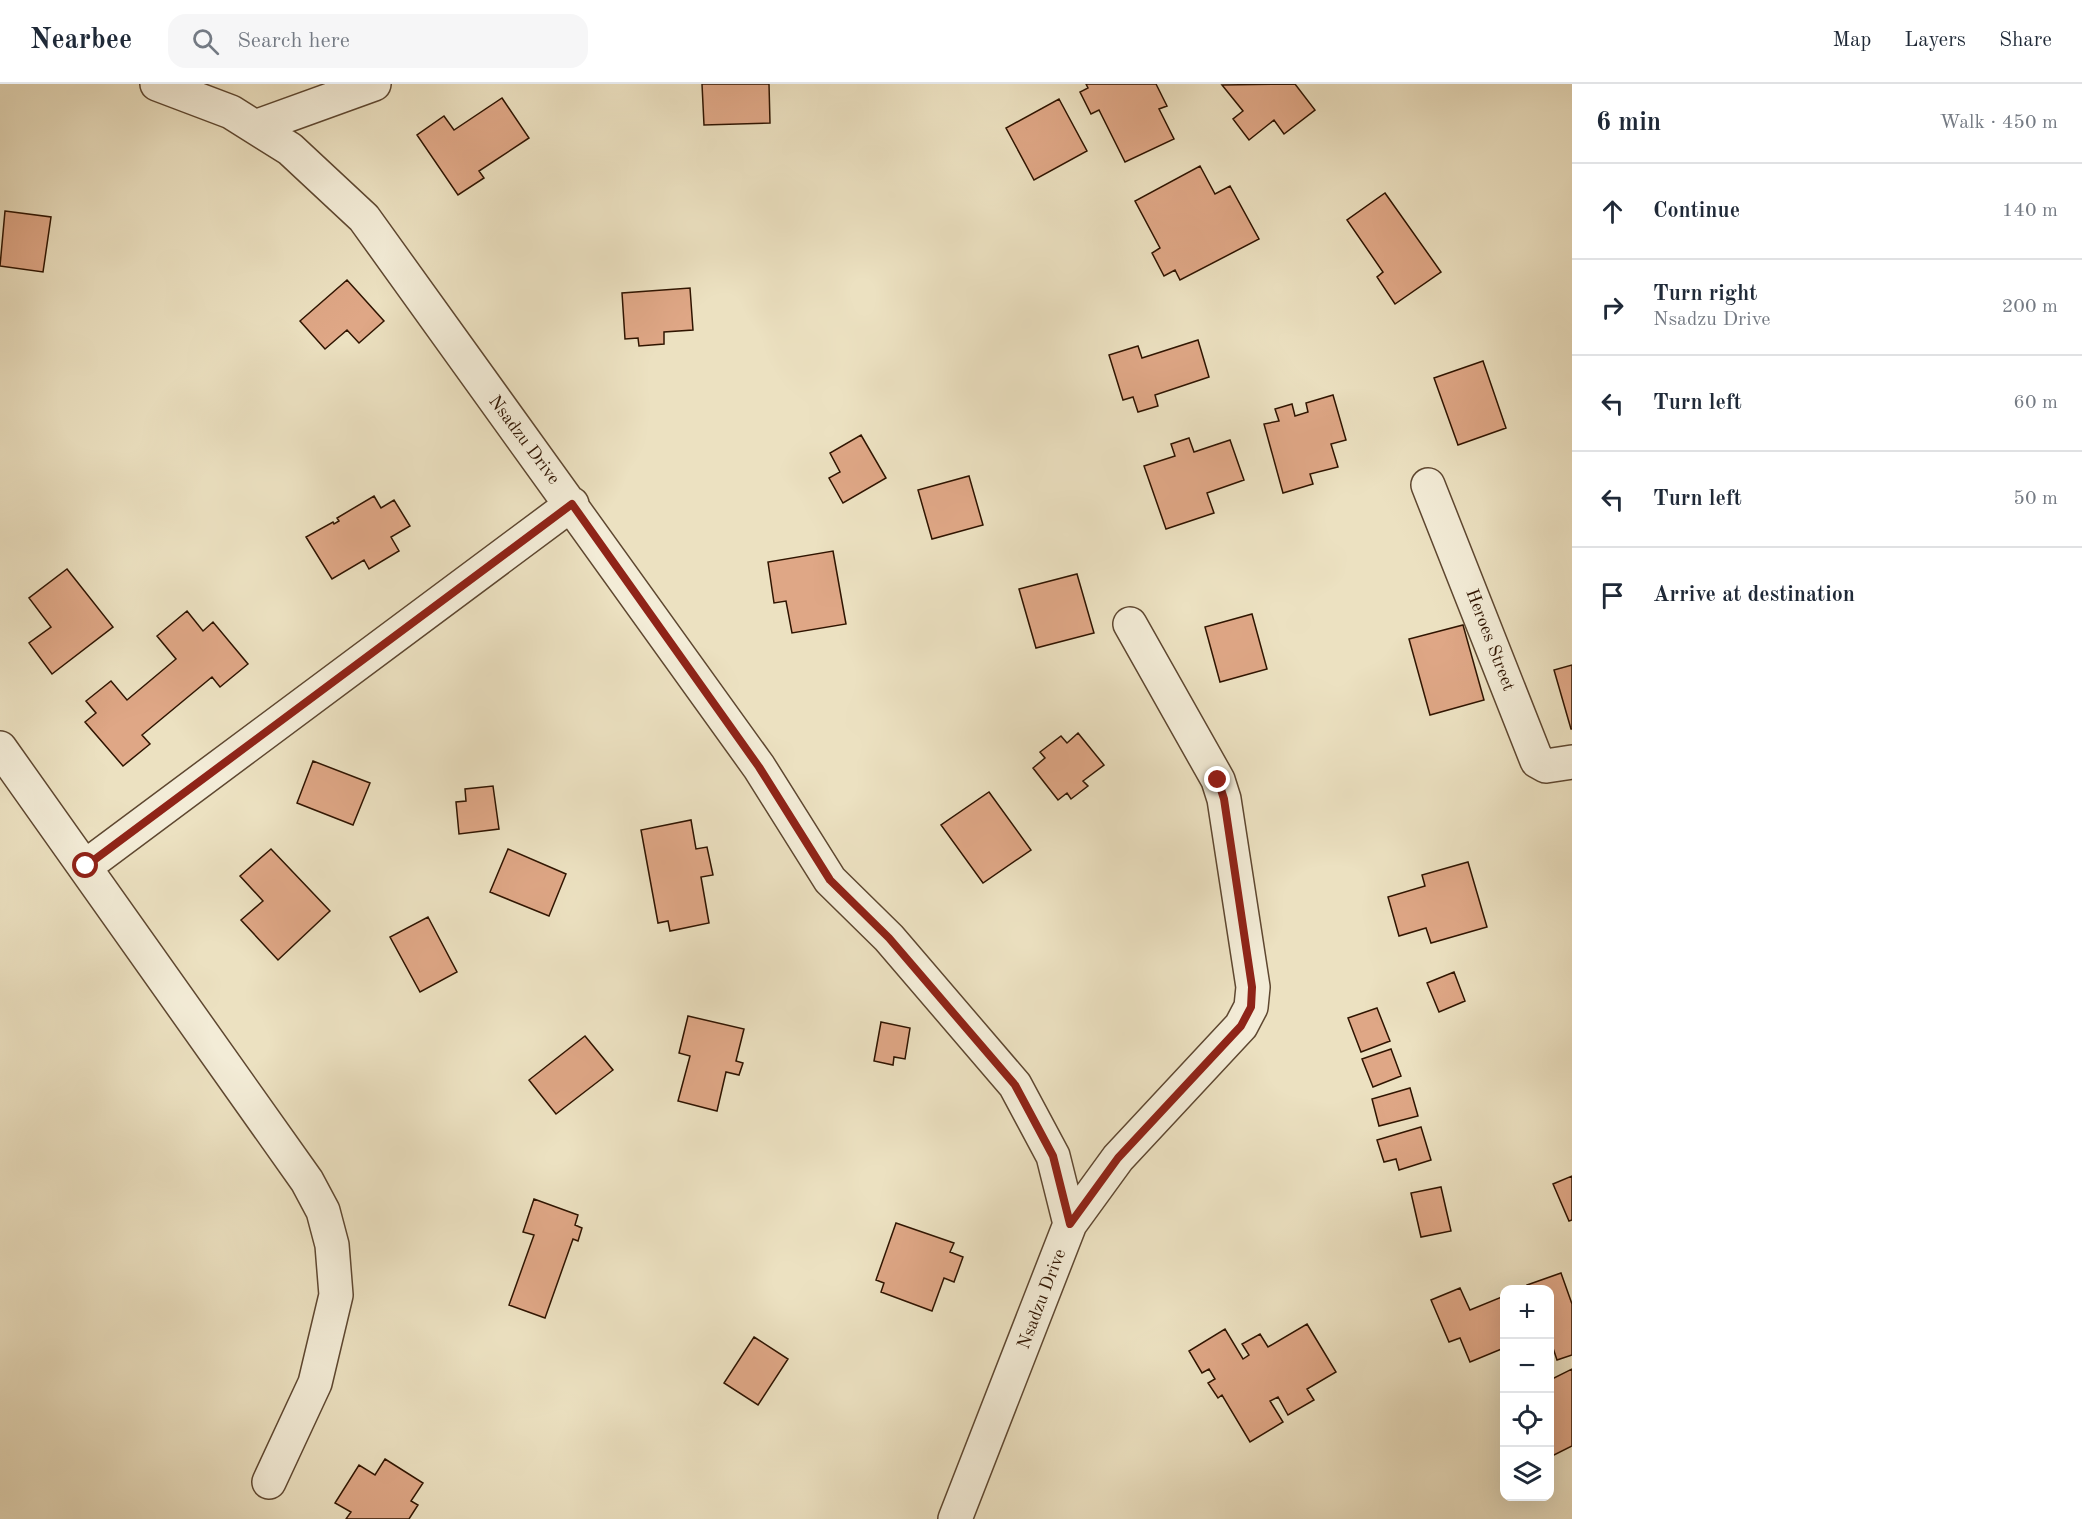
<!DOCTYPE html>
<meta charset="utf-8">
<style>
:root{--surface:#fff;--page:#f6f6f7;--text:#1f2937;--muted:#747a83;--line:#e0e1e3}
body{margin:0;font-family:"Old Standard TT",serif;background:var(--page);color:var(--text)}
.controls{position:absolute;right:18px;bottom:18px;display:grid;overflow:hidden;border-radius:12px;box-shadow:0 6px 24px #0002}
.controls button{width:54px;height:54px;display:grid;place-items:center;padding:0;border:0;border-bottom:2px solid var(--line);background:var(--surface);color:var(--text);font:30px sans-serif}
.stop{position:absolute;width:18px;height:18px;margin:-14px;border:4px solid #8f2418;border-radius:50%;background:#fff}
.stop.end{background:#8f2418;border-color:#fff;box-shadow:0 2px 6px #0008}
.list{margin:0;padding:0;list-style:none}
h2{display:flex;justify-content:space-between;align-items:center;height:78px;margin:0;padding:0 24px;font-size:26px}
h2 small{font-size:20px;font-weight:400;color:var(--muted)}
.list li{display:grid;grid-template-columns:39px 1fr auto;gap:18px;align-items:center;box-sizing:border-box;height:96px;padding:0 24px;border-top:2px solid var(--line)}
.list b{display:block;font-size:22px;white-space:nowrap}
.list p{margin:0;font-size:20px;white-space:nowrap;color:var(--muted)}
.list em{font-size:20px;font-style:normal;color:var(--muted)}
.icon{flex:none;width:33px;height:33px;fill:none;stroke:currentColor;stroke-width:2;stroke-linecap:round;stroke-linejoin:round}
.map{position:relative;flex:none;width:1572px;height:1435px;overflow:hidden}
header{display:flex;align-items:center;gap:36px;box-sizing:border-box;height:84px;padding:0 30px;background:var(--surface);border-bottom:2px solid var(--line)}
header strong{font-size:28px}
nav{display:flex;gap:33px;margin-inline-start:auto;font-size:21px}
.search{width:420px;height:54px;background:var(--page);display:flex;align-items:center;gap:15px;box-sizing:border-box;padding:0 21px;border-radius:18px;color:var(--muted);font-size:22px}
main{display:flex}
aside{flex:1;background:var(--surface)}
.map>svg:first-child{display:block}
.building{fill:#dfa786;stroke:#2f1400;stroke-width:1.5}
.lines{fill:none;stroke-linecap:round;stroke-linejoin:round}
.minor-casing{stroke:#5e4730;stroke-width:36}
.minor{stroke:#f3ecd7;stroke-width:33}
.route{stroke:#8f2418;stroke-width:8}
.labels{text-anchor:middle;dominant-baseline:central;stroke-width:4.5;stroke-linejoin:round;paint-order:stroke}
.street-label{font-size:18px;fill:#2f1400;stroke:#f3ecd7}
</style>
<header>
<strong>Nearbee</strong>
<div class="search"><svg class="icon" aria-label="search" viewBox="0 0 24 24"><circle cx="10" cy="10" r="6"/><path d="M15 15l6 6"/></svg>Search here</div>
<nav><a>Map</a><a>Layers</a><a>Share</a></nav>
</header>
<main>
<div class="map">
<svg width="1572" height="1435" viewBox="0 0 1572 1435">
<rect width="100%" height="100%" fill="#ece1c1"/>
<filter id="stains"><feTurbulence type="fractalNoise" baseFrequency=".00333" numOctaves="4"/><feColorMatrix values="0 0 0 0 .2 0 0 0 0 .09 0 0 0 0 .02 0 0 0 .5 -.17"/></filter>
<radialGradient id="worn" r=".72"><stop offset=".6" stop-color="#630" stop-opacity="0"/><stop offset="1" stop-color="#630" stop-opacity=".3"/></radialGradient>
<!-- building -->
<path class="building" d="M702 0H769L770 39 704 41Z
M1086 0H1156L1167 22 1159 25 1174 55 1125 78 1099 26 1091 30 1080 8 1088 4Z
M1295 0 1315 26 1284 50 1274 36 1249 56 1233 35 1243 27 1222 1Z
M502 14 529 54 479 87 484 94 458 111 417 51 444 32 454 46Z
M1059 15 1087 67 1034 96 1006 44Z
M1200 82 1215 110 1230 102 1259 155 1180 196 1175 186 1164 192 1152 169 1160 164 1135 117Z
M1385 109 1441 188 1395 220 1377 193 1383 188 1347 136Z
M5 127 51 133 43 188 0 182Z
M347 196 384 237 359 259 347 246 325 265 300 237Z
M690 204 693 246 664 248V260L639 262 638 254 625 255 622 209Z
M1198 256 1209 293 1155 311 1158 322 1138 328 1133 313 1123 316 1109 271 1138 262 1142 274Z
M1483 277 1506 344 1458 361 1434 294Z
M1333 311 1346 356 1331 360 1338 383 1310 390 1313 400 1283 409 1264 340 1279 337 1275 325 1292 320 1295 332 1308 328 1306 319Z
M861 351 886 394 843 419 829 394 840 388 830 369Z
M1189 354 1194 368 1230 356 1244 396 1207 409 1214 429 1166 445 1144 382 1175 372 1171 360Z
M969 392 983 441 932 455 918 406Z
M374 412 381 424 394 416 410 442 391 453 399 467 369 485 364 476 332 495 306 453 333 438 334 440 339 437 337 434Z
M833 467 846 540 792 549 786 517 774 519 768 478Z
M67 485 113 543 52 590 29 559 51 543 29 514Z
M1077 490 1094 549 1036 564 1019 505Z
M187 527 203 547 213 538 248 580 220 603 212 593 142 651 150 660 123 682 85 638 96 629 86 617 111 597 127 616 176 575 157 552Z
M1252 530 1267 585 1220 598 1205 543Z
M1463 541 1484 616 1430 631 1409 555Z
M1572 581V645H1571L1554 586Z
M1078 649 1104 681 1083 697 1088 702 1071 715 1067 709 1058 716 1033 684 1045 674 1040 668 1061 652 1067 659Z
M313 677 370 699 353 741 297 719Z
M493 702 499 745 459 750 456 718 466 717 465 705Z
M989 708 1031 766 983 799 941 741Z
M691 736 696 765 707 763 713 791 701 793 709 839 670 847 668 837 658 839 641 746Z
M271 765 330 827 278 876 241 836 263 817 240 792Z
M508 765 566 790 549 832 490 808Z
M1468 778 1487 843 1431 859 1426 844 1399 852 1388 813 1425 802 1422 791Z
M428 833 457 888 420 908 390 853Z
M1454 888 1465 917 1439 928 1427 899Z
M1377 924 1390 957 1361 968 1348 934Z
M688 932 744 945 736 977 743 979 739 991 726 988 717 1027 678 1017 690 972 679 969Z
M881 938 910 944 905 975 894 973 893 981 874 977Z
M585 952 613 986 556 1030 529 996Z
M1391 965 1401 992 1373 1003 1362 975Z
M1410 1004 1418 1032 1379 1042 1372 1015Z
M1421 1043 1431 1076 1399 1086 1396 1075 1384 1078 1377 1056Z
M1572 1092V1136L1569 1137 1553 1100Z
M1441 1103 1451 1147 1421 1153 1411 1109Z
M534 1115 578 1131 575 1141 582 1144 578 1157 573 1155 545 1234 509 1221 534 1151 523 1148Z
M896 1139 954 1159 950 1168 963 1173 954 1198 944 1194 932 1227 881 1208 884 1199 876 1196Z
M1561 1189 1572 1220V1271L1557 1276 1552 1261 1550 1262V1206H1529L1527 1201Z
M1460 1204 1470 1226 1504 1212V1264L1470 1278 1460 1254 1449 1258 1431 1216Z
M1307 1240 1336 1288 1307 1305 1314 1316 1288 1331 1278 1313 1270 1317 1283 1338 1250 1358 1222 1311 1218 1314 1208 1299 1215 1295 1209 1285 1202 1289 1189 1267 1225 1245 1243 1275 1249 1271 1242 1260 1260 1250 1268 1263Z
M754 1253 788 1275 758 1321 724 1299Z
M1572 1285V1362L1550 1373V1296Z
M385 1375 423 1399 411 1417 418 1421 409 1435H346L351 1428 335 1419 359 1381 375 1391Z"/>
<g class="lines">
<defs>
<path id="minor" d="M157 0 231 28 290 65 364 134 759 683 830 796 889 854 1015 1001 1053 1072 1070 1140
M255 43 374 0
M1428 401 1537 677 1546 682 1572 678
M0 664 307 1097 323 1127 332 1161 336 1211 315 1299 269 1398
M86 782 572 420
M955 1435 1070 1140 1118 1074 1241 942 1251 923 1253 903 1224 715 1218 696 1130 540"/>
</defs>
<!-- minor casing -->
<use href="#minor" class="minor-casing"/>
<!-- minor -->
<use href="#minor" class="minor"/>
</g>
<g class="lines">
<!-- route -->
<path class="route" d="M86 782 572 420 759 683 830 796 889 854 1015 1001 1053 1072 1070 1140 1118 1074 1241 942 1251 923 1252 903 1224 715 1218 696"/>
</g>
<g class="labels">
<!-- street labels -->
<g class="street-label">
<text transform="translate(524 356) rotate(53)">Nsadzu Drive</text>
<text transform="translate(1490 556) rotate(69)">Heroes Street</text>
<text transform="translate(1042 1215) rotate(-69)">Nsadzu Drive</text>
</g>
</g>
<rect width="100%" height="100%" filter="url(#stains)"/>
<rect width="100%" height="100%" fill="url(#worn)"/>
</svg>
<div class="controls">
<button>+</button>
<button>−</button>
<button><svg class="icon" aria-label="locate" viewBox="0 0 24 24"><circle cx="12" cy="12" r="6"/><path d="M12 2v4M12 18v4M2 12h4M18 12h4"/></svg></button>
<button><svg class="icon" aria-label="layers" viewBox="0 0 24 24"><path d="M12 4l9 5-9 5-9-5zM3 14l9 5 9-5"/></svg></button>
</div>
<div class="stop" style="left:86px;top:782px"></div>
<div class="stop end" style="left:1218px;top:696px"></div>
</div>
<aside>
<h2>6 min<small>Walk · 450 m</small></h2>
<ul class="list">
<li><svg class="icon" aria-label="ahead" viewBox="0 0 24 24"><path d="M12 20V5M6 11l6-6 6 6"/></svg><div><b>Continue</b></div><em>140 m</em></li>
<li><svg class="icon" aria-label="right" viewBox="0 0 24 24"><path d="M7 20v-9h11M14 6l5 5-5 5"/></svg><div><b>Turn right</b><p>Nsadzu Drive</p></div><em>200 m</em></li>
<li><svg class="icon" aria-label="left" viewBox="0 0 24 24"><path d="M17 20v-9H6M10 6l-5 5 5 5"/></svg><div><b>Turn left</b></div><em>60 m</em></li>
<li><svg class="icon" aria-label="left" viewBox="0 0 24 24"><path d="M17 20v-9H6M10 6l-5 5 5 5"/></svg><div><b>Turn left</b></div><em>50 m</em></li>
<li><svg class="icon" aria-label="arrive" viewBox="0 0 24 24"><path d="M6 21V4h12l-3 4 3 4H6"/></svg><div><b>Arrive at destination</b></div></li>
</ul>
</aside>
</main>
